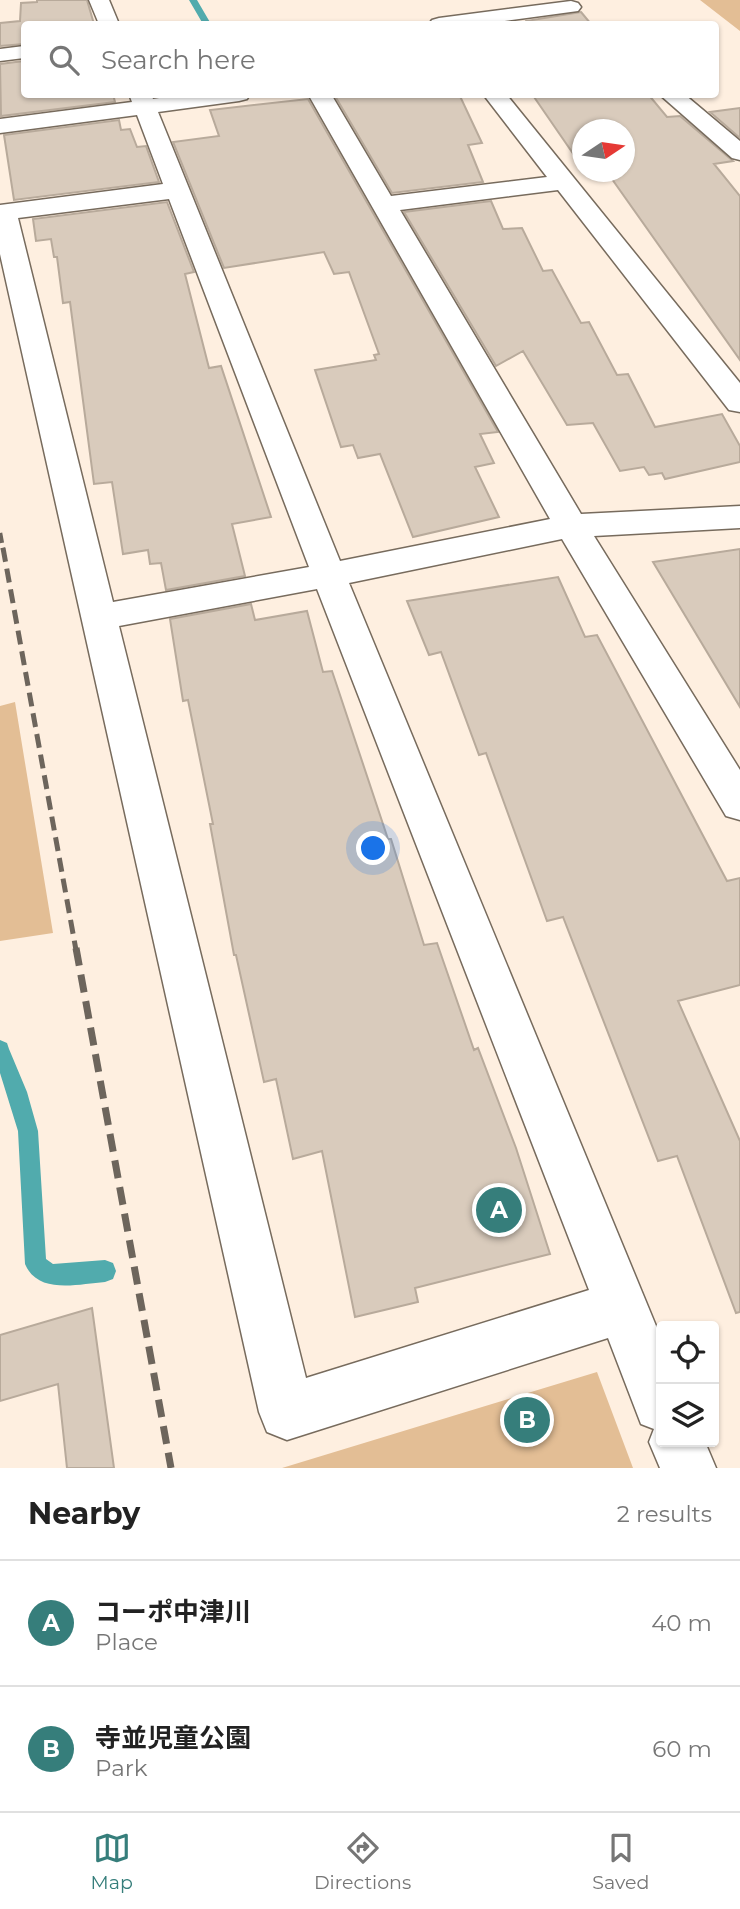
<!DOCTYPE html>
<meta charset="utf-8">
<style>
:root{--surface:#fff;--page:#f2f2f2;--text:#222;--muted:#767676;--line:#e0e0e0;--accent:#367e7b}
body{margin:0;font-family:Montserrat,"Noto Sans JP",sans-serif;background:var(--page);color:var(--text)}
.controls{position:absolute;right:21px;bottom:21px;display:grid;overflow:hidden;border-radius:7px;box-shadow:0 2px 5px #0004}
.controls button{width:63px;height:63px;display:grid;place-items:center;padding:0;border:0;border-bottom:2px solid var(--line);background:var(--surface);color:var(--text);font:35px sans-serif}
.compass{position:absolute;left:572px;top:119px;width:63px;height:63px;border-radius:50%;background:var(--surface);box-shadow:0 2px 5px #0004;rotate:77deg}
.you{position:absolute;left:374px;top:849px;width:24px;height:24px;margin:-18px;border:5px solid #fff;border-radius:50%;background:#1a73e8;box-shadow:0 0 0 10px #1a73e833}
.badge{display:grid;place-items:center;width:46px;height:46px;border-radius:50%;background:var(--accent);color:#fff;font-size:23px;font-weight:700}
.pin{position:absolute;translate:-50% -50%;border:4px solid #fff;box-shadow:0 2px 7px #0006}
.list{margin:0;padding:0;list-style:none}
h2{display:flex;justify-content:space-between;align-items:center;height:91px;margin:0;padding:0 28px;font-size:30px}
h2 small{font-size:23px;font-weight:400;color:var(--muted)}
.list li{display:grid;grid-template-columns:46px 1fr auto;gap:21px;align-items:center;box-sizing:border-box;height:126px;padding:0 28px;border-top:2px solid var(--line)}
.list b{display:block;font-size:26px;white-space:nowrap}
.list p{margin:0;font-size:23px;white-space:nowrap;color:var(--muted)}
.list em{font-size:23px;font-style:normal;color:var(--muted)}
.icon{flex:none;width:38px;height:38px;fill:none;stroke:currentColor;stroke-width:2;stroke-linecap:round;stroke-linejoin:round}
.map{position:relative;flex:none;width:740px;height:1468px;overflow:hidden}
.search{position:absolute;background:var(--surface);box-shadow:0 2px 5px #0004;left:21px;right:21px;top:21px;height:77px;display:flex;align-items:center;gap:18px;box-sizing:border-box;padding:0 24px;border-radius:7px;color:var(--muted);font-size:26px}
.sheet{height:343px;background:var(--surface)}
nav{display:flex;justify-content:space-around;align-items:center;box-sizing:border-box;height:98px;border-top:2px solid var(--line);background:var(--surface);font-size:19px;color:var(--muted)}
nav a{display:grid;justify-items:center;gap:4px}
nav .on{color:var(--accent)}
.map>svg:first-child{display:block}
.green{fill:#e3be95}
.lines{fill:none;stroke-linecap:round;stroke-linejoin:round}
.stream{fill:#51abad;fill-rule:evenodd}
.building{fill:#d9cbbc;stroke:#b8aa9b;stroke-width:2}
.street-casing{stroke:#776b5d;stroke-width:3}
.street{fill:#fff;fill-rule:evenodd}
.rail-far2{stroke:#6d655c;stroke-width:4.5;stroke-dasharray:10 5;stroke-linecap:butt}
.rail-far1{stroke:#6d655c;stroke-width:5;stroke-dasharray:14 7;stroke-linecap:butt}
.rail{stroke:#6d655c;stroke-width:7;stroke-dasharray:18 9;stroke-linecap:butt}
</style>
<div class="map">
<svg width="740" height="1468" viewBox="0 0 740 1468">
<rect width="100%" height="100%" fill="#feefe0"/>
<!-- green -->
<path class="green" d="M700 0H740V31Z
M15 702 53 933 0 941V706Z
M597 1372 633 1468H282Z"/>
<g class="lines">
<!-- stream -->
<path class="stream" d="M189 0H197L211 24H203Z
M0 1040 7 1043 9 1049 27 1092 38 1131 46 1259 53 1264 105 1260 113 1263 116 1271 113 1279 105 1282C78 1284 38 1295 25 1264L18 1131 0 1073Z"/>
</g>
<!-- building -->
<path class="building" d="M37 0H87L94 24H24V44L0 46V23L20 21 21 3 37 2Z
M581 12 591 24H526V21Z
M24 61V94H113L115 102 1 116 0 64Z
M348 94H459L482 143 468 145 483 182 392 193 335 96Z
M532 94H648L667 117 680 116 733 161 714 164 740 196V360L607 172H625V130H583V168Z
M308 99 498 432 480 434 494 463 475 467 499 517 413 537 380 454 358 458 353 445 341 447 315 370 376 360 374 355 379 354 349 272 334 274 324 252 224 268 173 142 219 136 210 110Z
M740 108V138L710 112Z
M119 120 121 130 130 129 137 147 146 146 159 182 14 200 4 135Z
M491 201 503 229 522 228 543 271 552 270 581 323 589 322 617 375 628 374 655 427 722 414 740 446V462L665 479 662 473 649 475 644 467 620 471 593 423 567 425 523 351 496 366 404 212Z
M167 202 194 272 185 274 209 368 221 366 271 517 232 524 245 576 166 590 161 563 150 564 148 550 123 554 112 482 94 484 70 302 63 303 57 257H54L51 239 36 241 33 219Z
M740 549V707L653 562Z
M558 577 585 637 597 635 727 881 740 878V985L678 1001 740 1141V1312L736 1313 677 1156 658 1161 563 917 547 921 486 753 479 755 441 652 429 655 407 601Z
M251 604 255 620 307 611 323 672 332 671 388 839H391L424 945 437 943 474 1050 478 1048 516 1148 550 1254 415 1288 418 1302 355 1317 322 1151 293 1159 276 1079 264 1082 236 955H234L210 824H213L188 700 183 701 170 619Z
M92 1308 114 1468H67L58 1384 0 1401V1335Z"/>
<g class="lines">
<defs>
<path id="street" d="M89 0H109L119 24H99Z
M571 1 578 3 581 7 578 11 483 24H429L432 20 439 18Z
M24 46V58L0 61V49Z
M129 94H151L153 99 184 94H250L247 99 239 101 158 112 340 561 550 519 308 94H331L391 196 547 177 483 94H506L740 383V412L729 410 558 190 400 210 581 514 740 506V528L594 536 740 770V820L726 816 562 539 349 583 661 1338V1442H705L716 1468H660L649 1442 654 1429 641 1424 608 1338 287 1440 267 1432 259 1412 0 254V205L163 184 137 115 0 133V119L132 102ZM169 199 309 567 113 602 18 218ZM317 589 589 1290 306 1378 119 626Z
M659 94H684L740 141V160L732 158Z"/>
</defs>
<!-- street casing -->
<use href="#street" class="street-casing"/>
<!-- street -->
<use href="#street" class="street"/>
<!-- rail-far2 -->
<path class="rail-far2" d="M0 533 3 549"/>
<!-- rail-far1 -->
<path class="rail-far1" d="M3 548 76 950"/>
<!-- rail -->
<path class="rail" d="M76 948 171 1468"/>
</g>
</svg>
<div class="controls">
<button><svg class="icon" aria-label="locate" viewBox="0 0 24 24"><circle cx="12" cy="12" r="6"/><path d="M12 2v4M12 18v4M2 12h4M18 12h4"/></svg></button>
<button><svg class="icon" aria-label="layers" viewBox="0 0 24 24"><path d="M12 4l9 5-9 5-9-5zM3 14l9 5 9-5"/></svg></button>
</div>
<svg class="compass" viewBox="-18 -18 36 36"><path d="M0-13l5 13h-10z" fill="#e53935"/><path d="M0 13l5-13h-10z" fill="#767676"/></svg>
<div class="you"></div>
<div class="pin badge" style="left:499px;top:1210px">A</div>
<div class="pin badge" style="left:527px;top:1420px">B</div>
<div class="search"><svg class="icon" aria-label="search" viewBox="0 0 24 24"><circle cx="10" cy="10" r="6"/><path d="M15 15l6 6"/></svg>Search here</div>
</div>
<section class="sheet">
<h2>Nearby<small>2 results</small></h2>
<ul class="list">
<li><span class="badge">A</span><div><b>コーポ中津川</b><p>Place</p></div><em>40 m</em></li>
<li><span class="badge">B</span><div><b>寺並児童公園</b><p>Park</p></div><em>60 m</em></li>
</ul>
</section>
<nav>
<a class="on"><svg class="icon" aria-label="map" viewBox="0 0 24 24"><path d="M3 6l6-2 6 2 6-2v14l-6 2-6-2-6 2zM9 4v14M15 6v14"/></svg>Map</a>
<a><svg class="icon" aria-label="directions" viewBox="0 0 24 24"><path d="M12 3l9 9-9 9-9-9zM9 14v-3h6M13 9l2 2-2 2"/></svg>Directions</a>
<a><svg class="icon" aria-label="saved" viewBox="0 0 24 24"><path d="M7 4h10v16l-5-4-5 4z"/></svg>Saved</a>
</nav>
